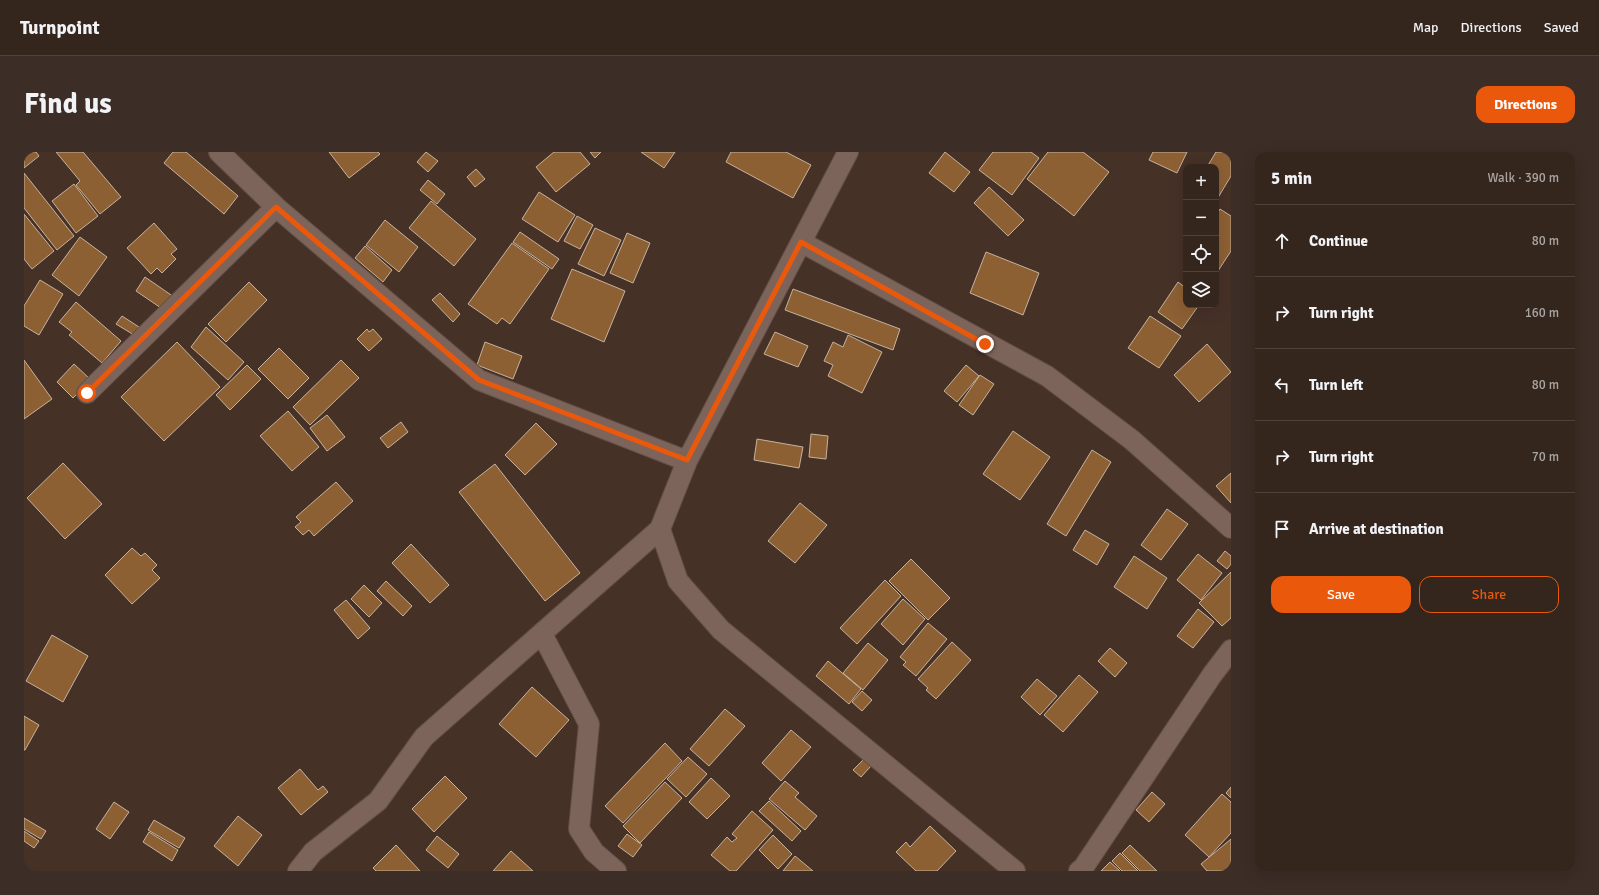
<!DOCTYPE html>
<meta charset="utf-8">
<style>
:root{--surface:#34251d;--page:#3c2d26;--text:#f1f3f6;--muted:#a9a5a4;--line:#4e423b;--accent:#ea580c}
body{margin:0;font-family:Signika,sans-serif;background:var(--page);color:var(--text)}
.controls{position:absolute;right:12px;top:12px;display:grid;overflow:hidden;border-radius:8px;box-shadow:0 4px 16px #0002}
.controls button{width:36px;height:36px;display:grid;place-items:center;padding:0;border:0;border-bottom:1px solid var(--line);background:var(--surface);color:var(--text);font:20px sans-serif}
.stop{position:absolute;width:12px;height:12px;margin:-9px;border:3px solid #ea580c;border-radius:50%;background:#fff}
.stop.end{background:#ea580c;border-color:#fff;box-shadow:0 1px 4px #0008}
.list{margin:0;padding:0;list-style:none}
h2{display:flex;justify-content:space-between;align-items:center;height:52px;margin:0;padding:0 16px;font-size:17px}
h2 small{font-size:13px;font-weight:400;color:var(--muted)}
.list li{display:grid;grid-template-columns:26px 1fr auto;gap:12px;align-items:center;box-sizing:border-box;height:72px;padding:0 16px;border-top:1px solid var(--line)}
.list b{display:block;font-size:15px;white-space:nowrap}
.list em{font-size:13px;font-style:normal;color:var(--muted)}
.actions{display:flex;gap:8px;padding:12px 16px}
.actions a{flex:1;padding:9px 0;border:1px solid var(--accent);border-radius:12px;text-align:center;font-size:14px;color:var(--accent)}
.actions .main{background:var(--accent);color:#fff}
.icon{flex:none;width:22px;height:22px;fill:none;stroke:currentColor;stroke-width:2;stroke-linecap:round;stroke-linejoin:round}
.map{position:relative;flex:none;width:1207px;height:719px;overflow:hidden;border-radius:12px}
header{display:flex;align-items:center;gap:24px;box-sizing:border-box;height:56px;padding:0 20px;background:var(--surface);border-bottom:1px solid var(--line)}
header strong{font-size:19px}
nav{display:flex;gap:22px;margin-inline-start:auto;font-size:14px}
.intro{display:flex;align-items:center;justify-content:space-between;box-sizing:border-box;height:96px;padding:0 24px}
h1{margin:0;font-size:28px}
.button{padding:10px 18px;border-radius:12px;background:var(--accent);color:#fff;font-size:14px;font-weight:700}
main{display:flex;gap:24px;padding:0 24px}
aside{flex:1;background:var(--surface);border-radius:12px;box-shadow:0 4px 16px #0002}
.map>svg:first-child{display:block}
.building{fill:#8d6034;stroke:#c6b29f}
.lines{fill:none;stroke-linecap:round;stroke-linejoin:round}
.minor-casing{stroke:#604e46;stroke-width:22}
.minor{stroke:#7c645a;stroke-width:20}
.route{stroke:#ea580c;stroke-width:5}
</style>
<header>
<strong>Turnpoint</strong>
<nav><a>Map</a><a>Directions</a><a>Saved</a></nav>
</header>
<div class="intro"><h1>Find us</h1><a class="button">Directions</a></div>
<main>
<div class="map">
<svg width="1207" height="719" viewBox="0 0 1207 719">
<rect width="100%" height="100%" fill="#463127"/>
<!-- building -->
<path class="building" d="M0 0H12L15 4 0 16Z
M32 0H59L97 45 76 62 52 33 56 29Z
M149 0H162L214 44 200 62 140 11Z
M305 0H354L356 2 325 26Z
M402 0 414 9 404 20 393 10Z
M530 0H556L566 12 532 40 512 15Z
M566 0H577L571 6Z
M617 0H651L640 16Z
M707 0H762L787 13 769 46 702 10Z
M921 0 946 20 930 40 905 21Z
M969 0H1007L1015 6 988 43 955 18Z
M1024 0H1059L1085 20 1050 64 1003 27Z
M1129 0H1163L1153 21 1125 8Z
M1192 0H1207V24L1192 49V15H1183Z
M452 17 461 27 451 35 443 25Z
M0 21 50 84 33 98 0 56Z
M404 28 421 42 413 52 396 38Z
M50 32 74 64 52 81 28 49Z
M965 35 1000 68 984 84 950 51Z
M515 40 551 63 534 90 498 67Z
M407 49 452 87 430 114 385 76Z
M1196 57 1207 64V99L1194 119 1192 118V64Z
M0 62 30 99 8 117 0 107Z
M553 64 569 73 556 97 540 89Z
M361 68 394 95 375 120 342 93Z
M130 71 153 97 147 102 152 107 138 121 133 116 127 122 103 96Z
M571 76 597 88 580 124 554 112Z
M496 80 535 107 528 117 489 90Z
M603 81 626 91 609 131 586 121Z
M56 85 83 105 55 144 28 123Z
M488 91 525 117 486 172 478 166 473 172 444 152Z
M341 94 368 118 359 130 331 106Z
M962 100 1015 121 999 163 946 141Z
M548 117 601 139 580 190 527 167Z
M121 125 150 145 140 158 112 139Z
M16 128 39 142 15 183 0 174V154Z
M225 130 243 148 202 190 184 172Z
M1154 130 1162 136V153H1175L1158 177 1134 160Z
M769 137 876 177 869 198 761 158Z
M416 141 436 162 429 170 408 148Z
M52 150 97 189 78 211 45 183 48 180 35 170Z
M98 164 115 175 110 183 92 172Z
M1126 164 1157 184 1135 216 1104 196Z
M182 175 220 210 204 228 167 195Z
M343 177 345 180 349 177 358 187 345 199 333 187Z
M751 180 784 194 774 215 740 202Z
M824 183 858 200 838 241 804 224 809 213 800 209 809 190 819 195Z
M153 190 196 235 140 289 97 245Z
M461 190 498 204 489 227 453 213Z
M1183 192 1207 220 1175 250 1150 223Z
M255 196 285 226 264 247 234 217Z
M0 208 28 247 0 267Z
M317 208 335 226 286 273 269 255Z
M50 212 67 228 49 246 33 230Z
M223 213 237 227 206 258 192 243Z
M942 213 955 224 933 250 920 239Z
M956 223 970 232 949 263 935 253Z
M264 259 295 295 268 319 236 284Z
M303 263 321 285 303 299 286 276Z
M377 270 384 280 364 296 356 286Z
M512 271 533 292 501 323 481 303Z
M989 279 1026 305 996 348 959 322Z
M787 282 804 284 802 307 785 305Z
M733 287 779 295 775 316 730 308Z
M1068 298 1087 310 1042 384 1023 372Z
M39 311 78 352 41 387 3 346Z
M471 312 556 421 521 449 435 340Z
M1207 321V351L1192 334Z
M312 330 329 349 290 384 285 378 279 383 271 375 277 370 272 365Z
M776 351 803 373 771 411 744 389Z
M1143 357 1164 372 1137 408 1117 393Z
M1061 378 1085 392 1073 413 1049 398Z
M387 392 425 433 406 451 368 411Z
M108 396 117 404 121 401 133 413 128 418 136 426 108 452 81 423Z
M1201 399 1207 404V412L1203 417 1193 409Z
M1174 402 1198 421 1177 448 1153 428Z
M1110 404 1143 426 1123 457 1090 435Z
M887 407 926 446 904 468 865 429Z
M1207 420V466L1198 474 1175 451Z
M861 428 877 444 833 492 816 476Z
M362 429 388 454 379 464 353 439Z
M340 433 358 451 345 465 327 447Z
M879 447 901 467 879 493 857 472Z
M322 448 346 476 334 487 310 458Z
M1174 457 1190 470 1169 496 1153 484Z
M904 471 923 487 892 524 879 513 882 510 876 505Z
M28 483 64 504 39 550 2 529Z
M928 490 947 508 912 547 902 538 904 536 894 527Z
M844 491 864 508 839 538 819 521Z
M1086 496 1103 511 1091 525 1074 509Z
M804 509 837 537 825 552 792 524Z
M1055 523 1074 540 1039 580 1020 563Z
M1013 527 1033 544 1016 563 997 545Z
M508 535 545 568 512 605 475 572Z
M838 539 848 548 838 559 828 550Z
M701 557 721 574 685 614 666 597Z
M0 564 15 573 1 598H0Z
M767 578 787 595 757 629 738 611Z
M641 591 658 609 599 671 581 654Z
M664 605 683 622 662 645 643 627Z
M840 607 847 614 837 625 829 618Z
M276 617 294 638 299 634 304 640 277 663 254 636Z
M421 624 443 646 410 680 388 657Z
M687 626 706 644 683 667 665 650Z
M761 629 775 641 771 645 793 664 781 678 745 647Z
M641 630 658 646 616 691 599 674Z
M1207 635V646L1202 641Z
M1128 640 1141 652 1125 670 1112 658Z
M1198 642 1207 650V681L1185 705 1161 683Z
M745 649 777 679 768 689 735 659Z
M90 650 105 660 86 687 72 677Z
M728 659 749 678 712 719H706L687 703 703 685 708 690 713 686 708 682Z
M214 664 238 683 214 714 190 694Z
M0 666 22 679 17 687 0 677Z
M130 668 161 686 155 696 124 678Z
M906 674 932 699 913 719H892L872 700 882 690 886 695Z
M0 679 15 689 10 696 0 689Z
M125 680 154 698 148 709 119 690Z
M603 682 618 693 609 705 594 694Z
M749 683 768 702 754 717 735 698Z
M413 684 435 702 424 716 402 698Z
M1207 687V719H1183L1177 712Z
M372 693 396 719H352L349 716Z
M1106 693 1133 719H1116L1098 701Z
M487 699 509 719H469Z
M1096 701 1114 719H1098L1088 709Z
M771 704 789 719H759Z
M1086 710 1096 719H1077Z"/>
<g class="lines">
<defs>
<path id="minor" d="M195 0 252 55 455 228 663 309
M777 90 1023 224 1108 288 1207 376
M63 241 252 55
M636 377 654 429 697 478 991 719
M518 482 565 572 555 677 570 700 592 719
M274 719 289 700 354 649 400 585 636 377 663 309 824 0
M1055 719 1059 716 1188 523 1207 498"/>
</defs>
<!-- minor casing -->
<use href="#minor" class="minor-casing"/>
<!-- minor -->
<use href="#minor" class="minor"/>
</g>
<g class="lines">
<!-- route -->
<path class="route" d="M63 241 252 55 455 228 663 308 777 90 961 192"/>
</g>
</svg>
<div class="controls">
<button>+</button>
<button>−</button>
<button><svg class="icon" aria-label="locate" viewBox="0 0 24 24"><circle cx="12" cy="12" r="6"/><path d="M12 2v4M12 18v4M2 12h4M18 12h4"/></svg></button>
<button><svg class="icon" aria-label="layers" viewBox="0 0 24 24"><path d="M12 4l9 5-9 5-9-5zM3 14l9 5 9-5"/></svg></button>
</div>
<div class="stop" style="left:63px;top:241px"></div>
<div class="stop end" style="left:961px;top:192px"></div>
</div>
<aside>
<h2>5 min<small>Walk · 390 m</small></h2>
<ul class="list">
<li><svg class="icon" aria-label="ahead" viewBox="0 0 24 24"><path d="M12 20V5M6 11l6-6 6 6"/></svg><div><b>Continue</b></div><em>80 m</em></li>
<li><svg class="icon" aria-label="right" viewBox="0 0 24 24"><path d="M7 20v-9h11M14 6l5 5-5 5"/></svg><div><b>Turn right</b></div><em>160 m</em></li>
<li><svg class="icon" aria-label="left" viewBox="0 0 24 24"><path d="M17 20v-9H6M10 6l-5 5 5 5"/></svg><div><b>Turn left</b></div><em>80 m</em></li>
<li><svg class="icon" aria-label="right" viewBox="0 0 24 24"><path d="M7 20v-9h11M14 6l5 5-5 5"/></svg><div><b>Turn right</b></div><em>70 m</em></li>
<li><svg class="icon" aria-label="arrive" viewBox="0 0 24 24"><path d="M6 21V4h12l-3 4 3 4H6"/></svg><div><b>Arrive at destination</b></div></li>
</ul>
<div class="actions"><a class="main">Save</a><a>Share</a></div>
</aside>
</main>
